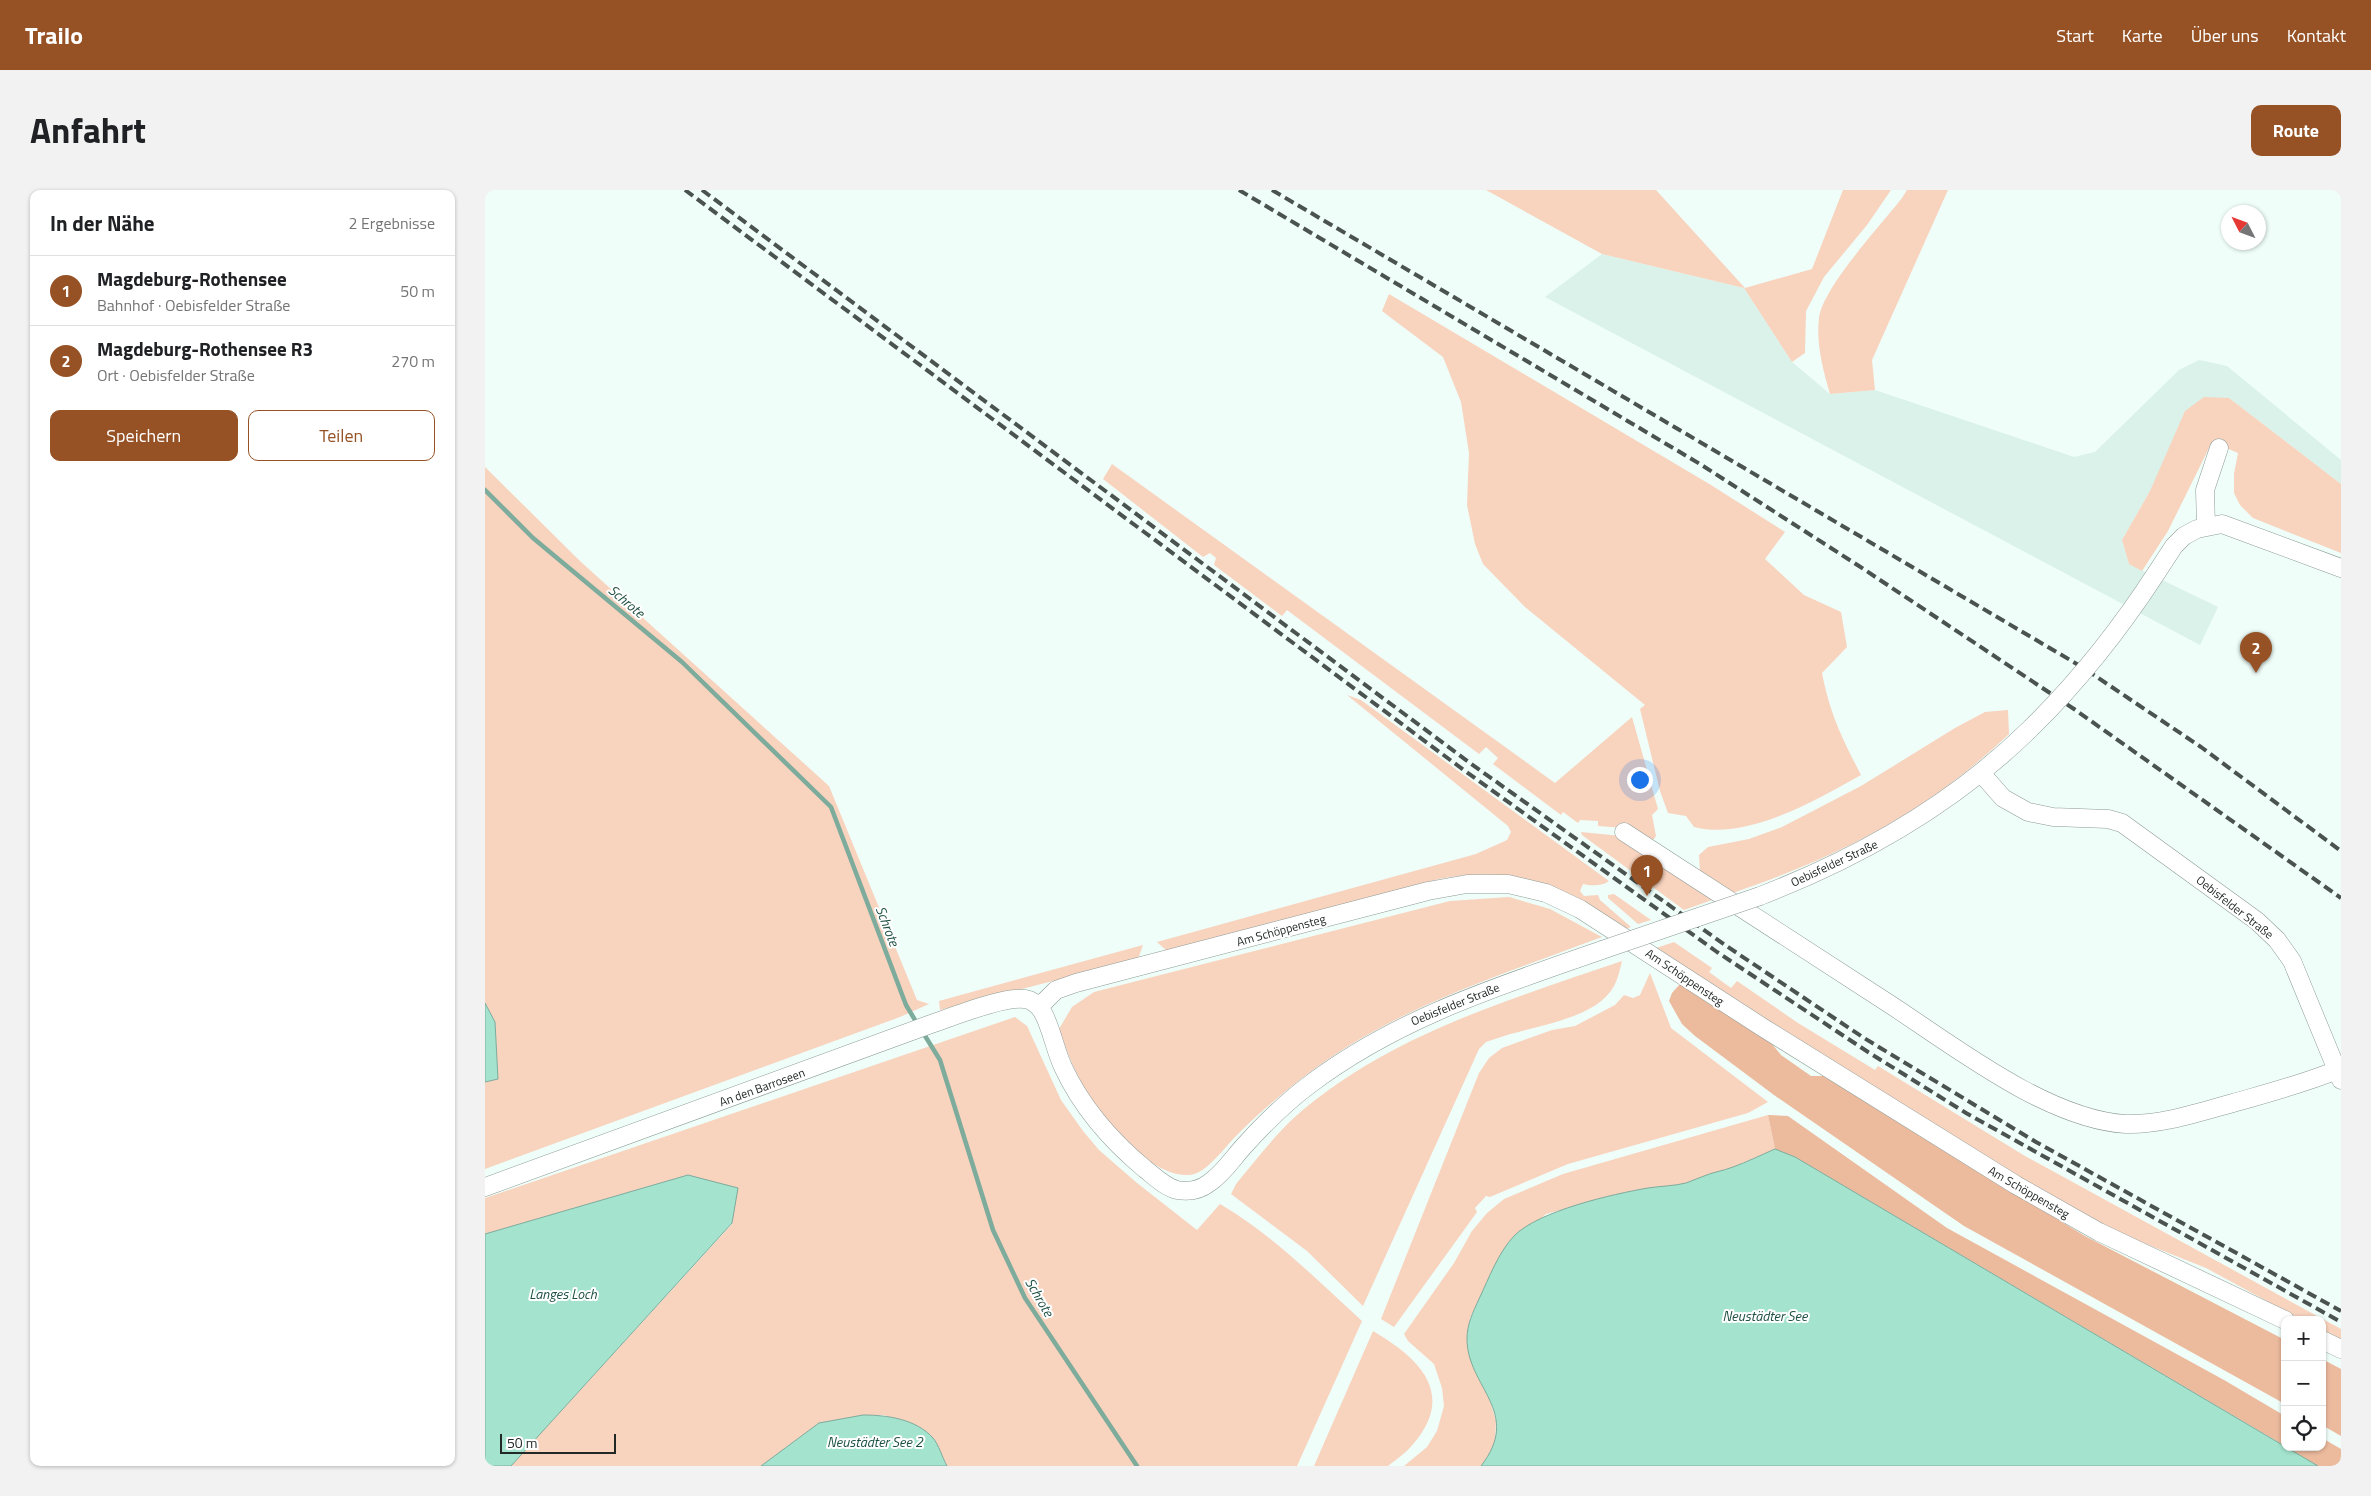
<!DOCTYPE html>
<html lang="de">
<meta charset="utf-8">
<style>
:root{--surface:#fff;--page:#f2f2f2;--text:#202124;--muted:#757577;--line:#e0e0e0;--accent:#965225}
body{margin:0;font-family:"Titillium Web",sans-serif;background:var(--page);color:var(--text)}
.controls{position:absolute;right:15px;bottom:15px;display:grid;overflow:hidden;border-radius:10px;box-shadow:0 1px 4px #0004}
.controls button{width:45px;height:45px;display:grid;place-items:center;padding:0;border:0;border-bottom:1px solid var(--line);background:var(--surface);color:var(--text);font:25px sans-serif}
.compass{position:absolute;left:1736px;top:15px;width:45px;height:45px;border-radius:50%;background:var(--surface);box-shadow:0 1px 4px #0004;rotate:312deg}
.scale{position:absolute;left:15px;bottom:12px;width:116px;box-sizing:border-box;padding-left:5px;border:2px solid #222826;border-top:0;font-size:14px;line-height:18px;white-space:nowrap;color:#222826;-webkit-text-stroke:4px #fff;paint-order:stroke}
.you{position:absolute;left:1154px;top:589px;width:18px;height:18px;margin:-12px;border:4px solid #fff;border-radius:50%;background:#1a73e8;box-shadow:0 0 0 8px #1a73e833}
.badge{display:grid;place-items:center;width:32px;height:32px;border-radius:50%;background:var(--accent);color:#fff;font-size:16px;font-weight:700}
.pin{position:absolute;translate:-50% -41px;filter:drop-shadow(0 1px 2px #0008)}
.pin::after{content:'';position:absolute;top:26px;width:18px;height:15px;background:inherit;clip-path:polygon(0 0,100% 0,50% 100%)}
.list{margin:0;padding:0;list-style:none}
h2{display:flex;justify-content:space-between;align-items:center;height:65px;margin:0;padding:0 20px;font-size:21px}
h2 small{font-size:16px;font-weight:400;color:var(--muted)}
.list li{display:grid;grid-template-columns:32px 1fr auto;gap:15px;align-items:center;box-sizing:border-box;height:70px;padding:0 20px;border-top:1px solid var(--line)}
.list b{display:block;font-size:19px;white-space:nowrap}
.list p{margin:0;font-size:16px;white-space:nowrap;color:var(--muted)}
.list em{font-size:16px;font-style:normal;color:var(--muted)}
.actions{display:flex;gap:10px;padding:15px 20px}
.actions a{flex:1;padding:11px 0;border:1px solid var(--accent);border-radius:10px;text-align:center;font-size:18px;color:var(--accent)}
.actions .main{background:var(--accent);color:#fff}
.icon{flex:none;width:28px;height:28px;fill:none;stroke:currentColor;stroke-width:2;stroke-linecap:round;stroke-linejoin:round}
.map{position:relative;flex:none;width:1856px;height:1276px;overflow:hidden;border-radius:10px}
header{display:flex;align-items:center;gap:30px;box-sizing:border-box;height:70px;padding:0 25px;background:var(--accent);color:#fff}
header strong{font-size:24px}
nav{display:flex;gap:28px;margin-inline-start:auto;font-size:18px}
.intro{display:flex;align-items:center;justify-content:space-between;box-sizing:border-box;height:120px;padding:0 30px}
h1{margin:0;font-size:35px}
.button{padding:12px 22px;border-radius:10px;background:var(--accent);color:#fff;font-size:18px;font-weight:700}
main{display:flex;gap:30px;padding:0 30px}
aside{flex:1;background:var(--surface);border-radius:10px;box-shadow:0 1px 4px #0004}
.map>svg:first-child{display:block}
.built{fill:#daf2ea}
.green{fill:#f8d3be}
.forest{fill:#ecba9d}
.water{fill:#a4e3ce;stroke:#7dab9c}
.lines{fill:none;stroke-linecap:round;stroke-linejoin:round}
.stream{stroke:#7dab9c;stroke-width:4.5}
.minor-casing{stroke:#8d9b96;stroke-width:19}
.minor{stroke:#fff;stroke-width:18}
.rail{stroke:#4b5350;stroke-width:4;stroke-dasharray:10 5;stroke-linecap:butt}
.minor-bridge-casing{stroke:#8d9b96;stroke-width:19;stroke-linecap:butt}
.minor-bridge{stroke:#fff;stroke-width:18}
.labels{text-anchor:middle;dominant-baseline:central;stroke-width:4;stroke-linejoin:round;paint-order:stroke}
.street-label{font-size:12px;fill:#222826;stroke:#fff}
.water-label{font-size:14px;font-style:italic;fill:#1d5042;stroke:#fff}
</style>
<header>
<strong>Trailo</strong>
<nav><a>Start</a><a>Karte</a><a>Über uns</a><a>Kontakt</a></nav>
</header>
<div class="intro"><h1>Anfahrt</h1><a class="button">Route</a></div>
<main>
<aside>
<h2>In der Nähe<small>2 Ergebnisse</small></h2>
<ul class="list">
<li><span class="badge">1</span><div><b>Magdeburg-Rothensee</b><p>Bahnhof · Oebisfelder Straße</p></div><em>50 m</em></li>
<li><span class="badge">2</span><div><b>Magdeburg-Rothensee R3</b><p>Ort · Oebisfelder Straße</p></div><em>270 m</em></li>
</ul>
<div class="actions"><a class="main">Speichern</a><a>Teilen</a></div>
</aside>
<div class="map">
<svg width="1856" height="1276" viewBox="0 0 1856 1276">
<rect width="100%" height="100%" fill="#effef9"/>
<!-- built -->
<path class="built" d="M1117 64 1259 98 1307 172 1345 204 1390 200 1589 267 1610 262 1694 180 1714 170 1742 176 1856 270V294L1744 208 1665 301 1637 350 1644 374 1733 417 1715 455 1060 107Z"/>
<!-- green -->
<path class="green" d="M1001 0H1171L1260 98 1327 79 1358 0H1406L1382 35 1339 87 1321 121 1320 163 1307 172 1259 98 1117 64Z
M1422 0H1463L1387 170 1390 200 1345 204C1338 179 1331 155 1334 128 1338 97 1396 35 1417 8Z
M904 104 1226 295 1300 342 1280 369 1319 405 1356 422 1362 457 1337 483C1345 524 1357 548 1376 585 1331 610 1262 651 1209 637L1201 626 1183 623 1175 601 1155 519 1160 515 1040 417 998 374 990 354 982 315 984 263 976 212 958 167 897 121Z
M1719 207 1744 208 1856 294V363L1768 328 1755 315 1749 303V284L1753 263 1727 252 1683 341 1657 381 1644 374 1637 350 1665 301 1700 221Z
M627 274 1070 593 1147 527 1173 619 1167 625 1171 646 1169 649 1162 651 1140 638 1113 636V631L1095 630 1093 633 1078 622 1076 625 1008 574 1013 568 1001 557 994 564 802 420 797 426 729 375 731 368 725 363 718 367 618 289Z
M0 277 96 372 344 596 432 810 444 814 415 827 0 979V892L13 888 10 832 0 813Z
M862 505 876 510 1124 691C1118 696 1106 696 1098 694L1095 701 1099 706 1113 705 1115 710 1146 737 1140 739C1082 694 1027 675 954 689L683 762 672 752 991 664 1022 650 1026 642 1023 636Z
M1523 520 1524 544C1440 624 1351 668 1242 705L1215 682 1214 665 1223 657 1264 649 1297 637 1376 596 1470 538 1500 522Z
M1096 642 1136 646 1230 709 1199 720 1097 645Z
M1129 704 1166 730 1153 734 1123 708V705Z
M1024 707 1065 719 1117 747C1011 787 908 818 817 888 794 906 772 925 751 946 741 956 732 969 720 978 715 982 709 985 703 985 663 987 613 923 596 892 587 875 580 857 574 839L587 817 609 802 965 711Z
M1189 752 1227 778 1224 782 1246 798 1252 791 1313 833 1390 880 1393 876 1540 966 1856 1139V1150L1837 1140V1130H1817L1721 1078 1636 1044 1528 984 1381 896 1305 844 1168 759Z
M658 755 653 769 455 820 454 811Z
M1137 771C1135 779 1133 789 1129 796 1110 831 1044 836 1010 849L1001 852 994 859 878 1116 822 1061 746 1004 751 994C770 971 789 946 811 926 903 845 1024 810 1137 771Z
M1165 783 1186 838 1283 912 1263 923 1083 974 1005 1007 1001 1006 990 1018 992 1022 909 1137 896 1129 994 883 1004 868 1017 858 1067 840 1090 836 1130 815 1139 805 1148 808 1155 805Z
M530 827 542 836 576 910 598 941 614 960 652 993 712 1040 735 1014C788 1045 832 1090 877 1131L812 1276H462L449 1249 399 1225H378L334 1233 276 1276H26L247 1034 203 985 0 1044V1008Z
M1283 925 1290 959 1246 978 1199 994 1151 1000 1061 1024 1016 1066 985 1128 982 1150 987 1171 1005 1211 1011 1231 1010 1252 1004 1266 996 1276H919L942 1257 952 1241 959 1216 957 1198 949 1174 923 1151 919 1144 969 1073 987 1041 1002 1023 1019 1009 1078 984Z
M888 1141C932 1167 972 1202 929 1253 922 1262 912 1269 903 1276H829Z"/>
<!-- forest -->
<path class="forest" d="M1195 794 1287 854 1296 865 1326 886H1338L1600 1046 1800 1150V1214L1479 1036 1289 905 1210 846 1197 834 1184 811 1187 803Z
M1283 925 1303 926 1462 1038 1739 1190 1800 1226V1256L1310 967 1290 959Z
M1837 1169 1856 1179V1246L1837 1235Z
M1837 1248 1856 1259V1276H1833L1801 1257H1837Z"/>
<!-- water -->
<path class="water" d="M0 813 10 832 13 889 0 892Z
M1290 959 1310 967 1833 1276H996C1038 1222 982 1197 982 1149 982 1134 988 1122 994 1109 1004 1088 1013 1063 1029 1046 1053 1021 1128 1004 1163 998 1176 996 1189 996 1201 993 1207 991 1213 988 1219 986 1228 982 1238 981 1248 977 1262 972 1276 965 1290 959Z
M203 985 253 998 247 1033 26 1276H0V1044Z
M378 1225C402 1225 431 1229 448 1248 454 1255 457 1267 462 1276H276L334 1233Z"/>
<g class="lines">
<!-- stream -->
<path class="stream" d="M0 300 48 348 197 472 346 617 421 815 433 835
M437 841 455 870 508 1040 540 1108 652 1276"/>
<defs>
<path id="minor" d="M1721 336 1720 300 1734 258
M1672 382 1689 356 1699 346 1712 339 1737 334 1856 378
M1496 583 1518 608 1543 622 1568 627 1623 629 1637 633 1772 731 1792 750 1807 771 1856 890
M1139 642C1228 700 1318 757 1406 815 1470 857 1564 930 1641 934 1677 935 1714 922 1748 913 1783 903 1818 894 1852 880
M1275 706C1376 667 1469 614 1546 538
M554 817 571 800 591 793 943 701 982 694H1023L1061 703 1095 719 1277 837 1531 995 1614 1042 1800 1130
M0 997 446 834C467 827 519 806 540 809 547 810 553 815 557 821 566 836 570 860 578 877 597 918 625 950 660 979 669 986 680 997 692 1000 703 1002 715 1000 724 993 738 984 748 968 759 956 779 934 800 913 824 895 912 828 1014 796 1117 760
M1837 1150 1856 1159"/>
</defs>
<!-- minor casing -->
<use href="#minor" class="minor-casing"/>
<!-- minor -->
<use href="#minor" class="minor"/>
<!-- rail -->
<path class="rail" d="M200 0 980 581 1232 762 1383 862 1481 923 1856 1132
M217 0 985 573 1240 755 1379 848 1551 952 1856 1121
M754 0 1215 274 1374 376 1589 519 1856 708
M787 0 1597 477 1716 557 1856 661"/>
<defs>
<path id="minor-bridge" d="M1546 538C1595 490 1635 439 1672 382
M1117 760 1275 706"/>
</defs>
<!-- minor-bridge casing -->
<use href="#minor-bridge" class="minor-bridge-casing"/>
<!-- minor-bridge -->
<use href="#minor-bridge" class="minor-bridge"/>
</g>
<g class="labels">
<!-- street labels -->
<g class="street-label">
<text transform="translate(1349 673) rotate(-25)">Oebisfelder Straße</text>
<text transform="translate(1750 717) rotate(38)">Oebisfelder Straße</text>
<text transform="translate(796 740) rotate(-15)">Am Schöppensteg</text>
<text transform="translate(1200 787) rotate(34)">Am Schöppensteg</text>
<text transform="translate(970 814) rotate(-22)">Oebisfelder Straße</text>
<text transform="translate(277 897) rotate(-20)">An den Barroseen</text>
<text transform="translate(1544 1002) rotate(30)">Am Schöppensteg</text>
</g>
<!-- water labels -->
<g class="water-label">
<text transform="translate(142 411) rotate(40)">Schrote</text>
<text transform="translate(403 736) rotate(69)">Schrote</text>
<text x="78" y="1103">Langes Loch</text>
<text transform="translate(555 1107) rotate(60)">Schrote</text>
<text x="1280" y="1125">Neustädter See</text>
<text x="390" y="1251">Neustädter See 2</text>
</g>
</g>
</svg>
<div class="controls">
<button>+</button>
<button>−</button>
<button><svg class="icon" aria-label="locate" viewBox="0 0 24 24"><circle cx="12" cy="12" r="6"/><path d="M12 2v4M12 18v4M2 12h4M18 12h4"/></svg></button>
</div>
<svg class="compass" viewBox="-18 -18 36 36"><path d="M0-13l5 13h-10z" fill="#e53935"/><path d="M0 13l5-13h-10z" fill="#757577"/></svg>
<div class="scale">50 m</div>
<div class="you"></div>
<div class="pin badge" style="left:1162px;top:706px">1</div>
<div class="pin badge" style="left:1771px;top:483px">2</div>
</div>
</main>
